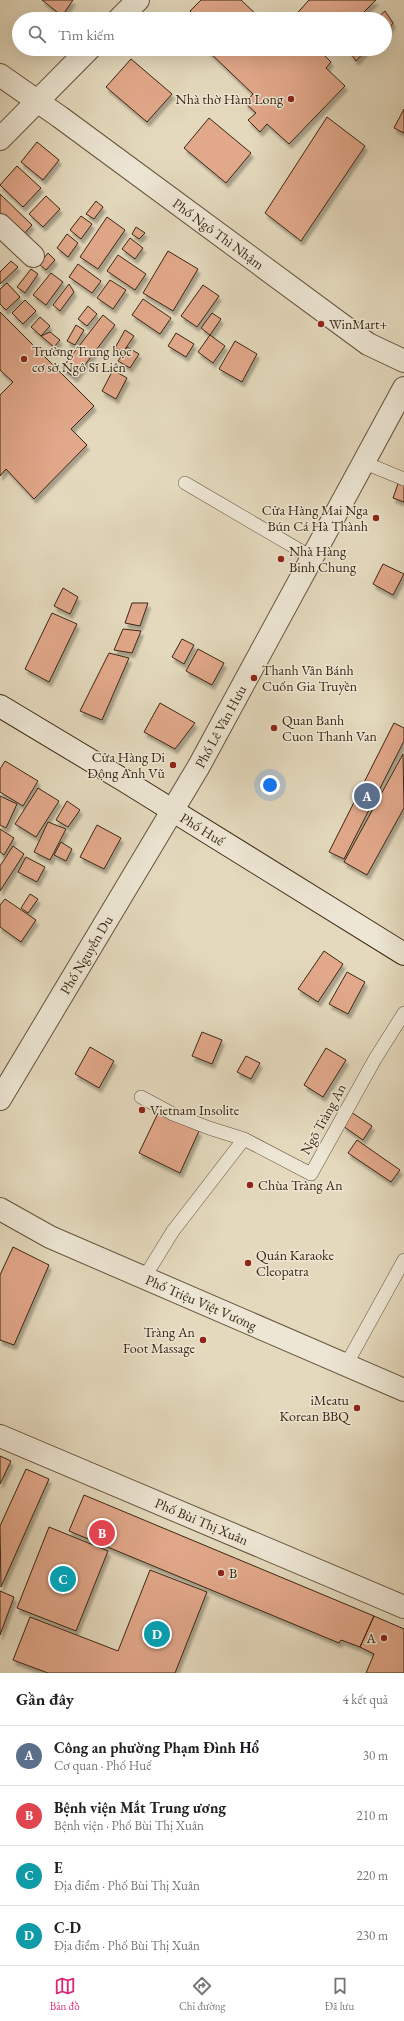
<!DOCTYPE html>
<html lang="vi">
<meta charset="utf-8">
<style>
:root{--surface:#fff;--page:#f6f6f6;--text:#202124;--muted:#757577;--line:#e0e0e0;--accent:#db2777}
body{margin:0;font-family:"EB Garamond",serif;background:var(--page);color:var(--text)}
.you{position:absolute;left:270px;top:785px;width:14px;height:14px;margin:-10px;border:3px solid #fff;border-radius:50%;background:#1a73e8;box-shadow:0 0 0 6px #1a73e833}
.badge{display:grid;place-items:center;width:26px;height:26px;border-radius:50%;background:var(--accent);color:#fff;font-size:13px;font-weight:700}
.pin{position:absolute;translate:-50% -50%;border:2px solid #fff;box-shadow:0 1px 4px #0006}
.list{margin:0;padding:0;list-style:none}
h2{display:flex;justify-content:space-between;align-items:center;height:52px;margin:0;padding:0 16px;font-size:17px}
h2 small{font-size:13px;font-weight:400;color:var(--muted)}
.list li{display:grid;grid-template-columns:26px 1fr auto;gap:12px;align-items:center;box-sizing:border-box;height:60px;padding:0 16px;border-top:1px solid var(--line)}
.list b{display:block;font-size:15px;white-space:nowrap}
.list p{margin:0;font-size:13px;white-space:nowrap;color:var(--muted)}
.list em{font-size:13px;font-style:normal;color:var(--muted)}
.icon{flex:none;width:22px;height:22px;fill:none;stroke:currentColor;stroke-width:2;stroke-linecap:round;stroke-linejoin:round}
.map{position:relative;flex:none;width:404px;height:1673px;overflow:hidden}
.search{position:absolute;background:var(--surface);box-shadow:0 4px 16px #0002;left:12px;right:12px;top:12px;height:44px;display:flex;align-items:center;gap:10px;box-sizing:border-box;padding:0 14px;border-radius:22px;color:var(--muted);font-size:15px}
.sheet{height:292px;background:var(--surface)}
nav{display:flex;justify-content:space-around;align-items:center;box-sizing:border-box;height:56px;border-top:1px solid var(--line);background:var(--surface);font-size:11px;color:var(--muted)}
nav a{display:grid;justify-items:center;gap:2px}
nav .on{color:var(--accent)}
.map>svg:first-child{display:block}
.building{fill:#e2a88b;stroke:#3a2611;filter:url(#shadow)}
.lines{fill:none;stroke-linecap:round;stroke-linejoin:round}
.service-casing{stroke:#64533c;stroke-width:14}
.minor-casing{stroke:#64533c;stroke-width:24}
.tertiary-casing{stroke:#64533c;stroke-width:24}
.secondary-casing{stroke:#3a2611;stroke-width:24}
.service{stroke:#ede6d4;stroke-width:13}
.minor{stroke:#ede6d4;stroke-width:22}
.tertiary{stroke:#ede6d4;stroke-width:22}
.secondary{stroke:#ede6d4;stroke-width:22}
.poi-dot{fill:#8f2418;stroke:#ede6d4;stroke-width:1.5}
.labels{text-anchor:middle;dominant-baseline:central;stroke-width:3;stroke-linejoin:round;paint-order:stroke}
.poi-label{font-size:14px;fill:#3a2611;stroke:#ede6d4;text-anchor:start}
.street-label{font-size:14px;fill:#3a2611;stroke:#ede6d4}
</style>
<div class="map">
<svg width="404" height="1673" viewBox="0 0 404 1673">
<defs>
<filter id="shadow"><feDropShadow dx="2.5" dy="4.5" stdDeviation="1" flood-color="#0004"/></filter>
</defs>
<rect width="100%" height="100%" fill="#e4d9bd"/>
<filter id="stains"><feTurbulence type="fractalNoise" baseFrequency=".005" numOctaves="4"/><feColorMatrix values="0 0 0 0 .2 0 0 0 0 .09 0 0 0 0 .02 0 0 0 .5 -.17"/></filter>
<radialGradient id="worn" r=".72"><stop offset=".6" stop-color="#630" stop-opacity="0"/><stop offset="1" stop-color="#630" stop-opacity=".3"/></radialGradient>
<!-- building -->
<path class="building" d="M42 0H73L62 16Z
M201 0H241L261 19H199L190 11Z
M309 0H376L357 19H292Z
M385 11 393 23 385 35V19H376Z
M206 49H292L294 51 305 49 312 55 318 49 331 62 326 68 345 86 289 144 267 124 260 132 248 120 256 113 245 103 253 94Z
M348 49H367L356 61Z
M131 59 172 94 147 122 106 87Z
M404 109V133L394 128Z
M327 117 365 146 301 241 265 213Z
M209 118 251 153 226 183 184 148Z
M37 142 59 160 43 180 21 162Z
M17 166 41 188 23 207 0 185Z
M0 194 32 225 21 237 0 217Z
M46 196 60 209 43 227 29 214Z
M96 201 103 207 94 219 86 214Z
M81 216 92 224 81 239 70 230Z
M107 217 125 230 98 269 80 257Z
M136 227 145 233 139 239 132 234Z
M67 234 78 243 68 257 57 248Z
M130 238 143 248 135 259 122 249Z
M168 251 198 269 173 311 143 293Z
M48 253 55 260 46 270 39 264Z
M118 255 146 274 135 290 107 271Z
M11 261 18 267 0 284V272Z
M78 264 101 281 92 293 69 277Z
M31 269 38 274 25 293 17 287Z
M51 273 63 282 46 305 33 295Z
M110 280 126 290 113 309 97 298Z
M7 283 20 297 6 310 0 304V289Z
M69 284 74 292 60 311 53 305Z
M203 285 219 296 197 327 181 316Z
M143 299 171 318 160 334 132 315Z
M25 300 36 311 23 324 12 313Z
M88 306 97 314 87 326 78 319Z
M0 312 94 406 71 429 87 445 34 499 6 469 0 476V395L13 382 0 370Z
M212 313 221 319 210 335 201 328Z
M103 315 115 325 75 378 62 368Z
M40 317 50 326 41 336 31 327Z
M76 325 84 330 75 345 67 341Z
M125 330 134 336 123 352 115 348Z
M50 332 60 340 54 347 41 336Z
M176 333 194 344 186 357 168 346Z
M210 335 225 346 213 363 198 352Z
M235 341 257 354 242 382 219 369Z
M127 347 139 354 130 368 118 361Z
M113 370 127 378 116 399 102 391Z
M399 481 404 483V502L393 498Z
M383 564 404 574 393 595 373 584Z
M63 588 78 597 70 614 54 606Z
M132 603H148L140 626 125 623Z
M52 613 77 624 49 682 25 669Z
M123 629 141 631 132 653 114 650Z
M182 639 194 645 184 664 172 657Z
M198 649 224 663 212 685 186 671Z
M109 653 129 658 102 720 80 711Z
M160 703 195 723 175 749 144 732Z
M394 723 404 728V741L344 859 329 852Z
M403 754 404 808 367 875 344 862Z
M5 761 38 781 23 806 0 792V769Z
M38 788 59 801 36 837 15 824Z
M0 796 17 804 6 828 0 825Z
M67 801 80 810 68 827 56 820Z
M48 822 66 829 50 860 34 852Z
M97 825 121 838 104 869 80 857Z
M0 829 14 838 4 855 0 852Z
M61 842 72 849 66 861 54 855Z
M13 846 24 854 0 891V866Z
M26 857 45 867 37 882 18 872Z
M30 894 38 899 28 913 21 908Z
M5 899 36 920 21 942 0 927V905Z
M324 951 343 964 318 1002 298 989Z
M347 972 365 982 348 1014 329 1004Z
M202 1032 222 1040 212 1064 192 1056Z
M90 1047 114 1061 99 1088 75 1074Z
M326 1048 346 1060 323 1097 304 1085Z
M246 1056 260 1063 251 1079 237 1072Z
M159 1111 199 1131 180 1173 139 1153Z
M351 1112 372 1126 363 1140 343 1126Z
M357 1140 400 1170 391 1182 348 1153Z
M13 1247 49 1265 14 1345 0 1340V1275Z
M0 1456 11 1461 0 1484Z
M26 1469 49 1479 1 1587 0 1526Z
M84 1495 374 1616 360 1647 341 1640 339 1643 69 1531Z
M49 1527 108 1551 76 1631 17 1608Z
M150 1570 207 1592 175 1673H48L13 1660 30 1617 118 1651Z
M0 1591 14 1597 0 1635Z
M374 1616 404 1629V1673H366L374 1654 360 1647Z"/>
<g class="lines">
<defs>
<path id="service" d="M365 463 404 479
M185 483 313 558
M141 1097 173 1114 209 1128 244 1139 311 1174 375 1059 404 1013
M144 1278 173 1231 244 1139
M346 1365 404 1260"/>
<g id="minor">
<path d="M119 19 138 0"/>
<path d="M0 139 89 49"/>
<path d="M0 225 33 256"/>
<path id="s1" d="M0 1209 50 1237 404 1390"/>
<path id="s2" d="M0 1436 404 1607"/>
</g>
<g id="tertiary">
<path id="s3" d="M0 75 60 117 368 344 404 361"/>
<path id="s4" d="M0 1099 199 766 404 388"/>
</g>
<g id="secondary">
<path id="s5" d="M0 706 125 781 404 954"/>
</g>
</defs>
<!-- service casing -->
<use href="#service" class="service-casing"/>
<!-- minor casing -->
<use href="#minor" class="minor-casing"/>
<!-- tertiary casing -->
<use href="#tertiary" class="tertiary-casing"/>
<!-- secondary casing -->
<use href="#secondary" class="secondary-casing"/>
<!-- service -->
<use href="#service" class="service"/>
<!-- minor -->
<use href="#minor" class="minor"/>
<!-- tertiary -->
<use href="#tertiary" class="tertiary"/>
<!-- secondary -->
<use href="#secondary" class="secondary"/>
</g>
<!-- markers -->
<g class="poi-dot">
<circle cx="291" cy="99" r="4"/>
<circle cx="321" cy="324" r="4"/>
<circle cx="24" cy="359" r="4"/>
<circle cx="376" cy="518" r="4"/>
<circle cx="281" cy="559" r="4"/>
<circle cx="254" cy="678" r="4"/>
<circle cx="274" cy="728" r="4"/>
<circle cx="173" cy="765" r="4"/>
<circle cx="142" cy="1110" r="4"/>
<circle cx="250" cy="1185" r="4"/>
<circle cx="248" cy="1263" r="4"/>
<circle cx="203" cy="1340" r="4"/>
<circle cx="357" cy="1408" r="4"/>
<circle cx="221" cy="1573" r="4"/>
<circle cx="384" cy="1638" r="4"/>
</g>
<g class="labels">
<!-- poi labels -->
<g class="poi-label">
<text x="283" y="99" text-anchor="end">Nhà thờ Hàm Long</text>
<text x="329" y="324">WinMart+</text>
<text x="32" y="351">Trường Trung học<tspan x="32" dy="16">cơ sở Ngô Sĩ Liên</tspan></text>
<text x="368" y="510" text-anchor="end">Cửa Hàng Mai Nga<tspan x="368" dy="16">Bún Cá Hà Thành</tspan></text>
<text x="289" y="551">Nhà Hàng<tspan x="289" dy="16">Binh Chung</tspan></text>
<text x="262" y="670">Thanh Vân Bánh<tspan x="262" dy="16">Cuốn Gia Truyền</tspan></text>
<text x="282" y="720">Quan Banh<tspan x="282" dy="16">Cuon Thanh Van</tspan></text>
<text x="165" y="757" text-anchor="end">Cửa Hàng Di<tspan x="165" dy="16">Động Anh Vũ</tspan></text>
<text x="150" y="1110">Vietnam Insolite</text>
<text x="258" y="1185">Chùa Tràng An</text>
<text x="256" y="1255">Quán Karaoke<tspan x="256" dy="16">Cleopatra</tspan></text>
<text x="195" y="1332" text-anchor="end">Tràng An<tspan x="195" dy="16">Foot Massage</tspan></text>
<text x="349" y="1400" text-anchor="end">iMeatu<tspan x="349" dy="16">Korean BBQ</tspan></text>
<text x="229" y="1573">B</text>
<text x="376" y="1638" text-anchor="end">A</text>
</g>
<!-- street labels -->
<g class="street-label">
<text stroke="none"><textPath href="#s3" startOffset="270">Phố Ngô Thì Nhậm</textPath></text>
<text stroke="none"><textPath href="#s4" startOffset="433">Phố Lê Văn Hưu</textPath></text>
<text stroke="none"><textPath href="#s5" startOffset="237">Phố Huế</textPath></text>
<text stroke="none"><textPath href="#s4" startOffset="168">Phố Nguyễn Du</textPath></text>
<text transform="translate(323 1119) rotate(-61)">Ngõ Tràng An</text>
<text stroke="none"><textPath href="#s1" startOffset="222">Phố Triệu Việt Vương</textPath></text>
<text stroke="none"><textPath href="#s2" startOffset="219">Phố Bùi Thị Xuân</textPath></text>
</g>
</g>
<rect width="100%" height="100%" filter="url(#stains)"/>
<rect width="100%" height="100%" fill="url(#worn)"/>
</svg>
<div class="you"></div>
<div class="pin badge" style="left:367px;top:796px;background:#5c6f8a">A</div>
<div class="pin badge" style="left:102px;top:1533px;background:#e0444e">B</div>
<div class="pin badge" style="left:63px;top:1579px;background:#0f9aa8">C</div>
<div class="pin badge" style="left:157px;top:1634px;background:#0f9aa8">D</div>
<div class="search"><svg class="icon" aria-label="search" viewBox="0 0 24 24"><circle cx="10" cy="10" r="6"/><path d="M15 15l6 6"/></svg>Tìm kiếm</div>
</div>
<section class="sheet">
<h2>Gần đây<small>4 kết quả</small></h2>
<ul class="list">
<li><span class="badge" style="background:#5c6f8a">A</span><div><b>Công an phường Phạm Đình Hổ</b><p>Cơ quan · Phố Huế</p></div><em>30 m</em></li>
<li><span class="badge" style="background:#e0444e">B</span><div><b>Bệnh viện Mắt Trung ương</b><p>Bệnh viện · Phố Bùi Thị Xuân</p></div><em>210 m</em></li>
<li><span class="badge" style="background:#0f9aa8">C</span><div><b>E</b><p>Địa điểm · Phố Bùi Thị Xuân</p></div><em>220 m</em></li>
<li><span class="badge" style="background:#0f9aa8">D</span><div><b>C-D</b><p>Địa điểm · Phố Bùi Thị Xuân</p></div><em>230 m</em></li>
</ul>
</section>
<nav>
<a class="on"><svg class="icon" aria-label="map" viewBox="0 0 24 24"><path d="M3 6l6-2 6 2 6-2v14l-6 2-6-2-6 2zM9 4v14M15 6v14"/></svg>Bản đồ</a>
<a><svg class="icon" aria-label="directions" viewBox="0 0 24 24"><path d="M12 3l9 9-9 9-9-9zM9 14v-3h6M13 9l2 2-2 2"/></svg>Chỉ đường</a>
<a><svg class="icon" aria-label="saved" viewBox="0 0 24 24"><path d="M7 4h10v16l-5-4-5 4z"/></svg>Đã lưu</a>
</nav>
